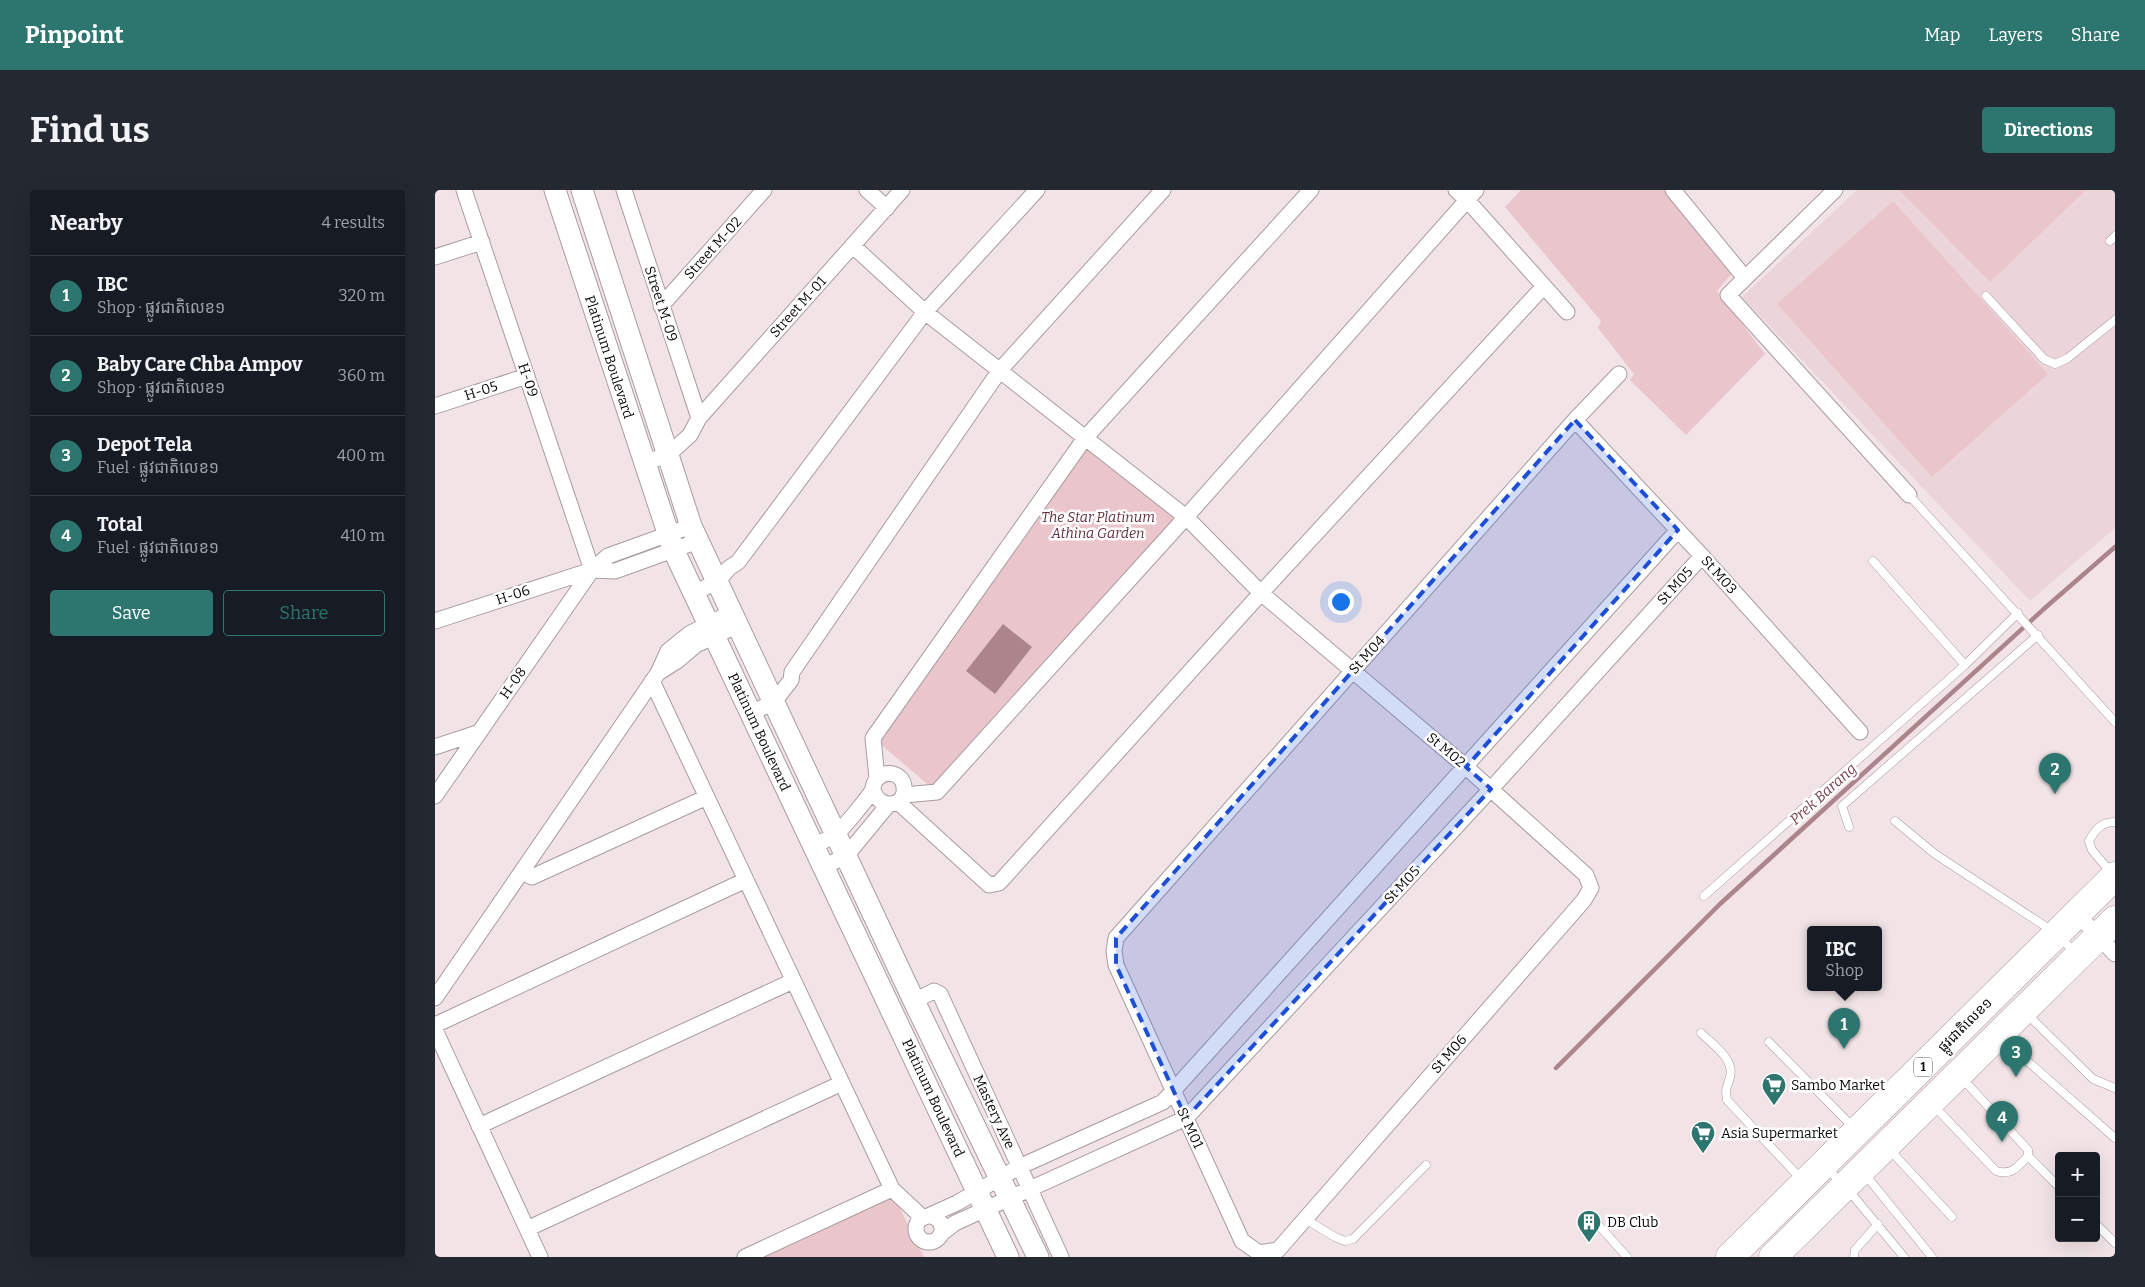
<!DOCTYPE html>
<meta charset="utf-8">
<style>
:root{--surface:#171b24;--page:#242831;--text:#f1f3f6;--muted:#9ea1a6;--line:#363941;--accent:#2d756f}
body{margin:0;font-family:Bitter,"Noto Sans Khmer",serif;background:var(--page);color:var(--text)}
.controls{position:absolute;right:15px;bottom:15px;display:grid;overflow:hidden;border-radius:5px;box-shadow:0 5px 20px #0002}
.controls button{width:45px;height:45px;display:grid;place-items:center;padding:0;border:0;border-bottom:1px solid var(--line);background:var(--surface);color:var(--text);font:25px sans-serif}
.you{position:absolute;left:905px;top:411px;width:18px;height:18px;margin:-12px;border:4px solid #fff;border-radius:50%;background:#1a73e8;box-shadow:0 0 0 8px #1a73e833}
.badge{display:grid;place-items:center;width:32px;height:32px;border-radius:50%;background:var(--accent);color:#fff;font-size:16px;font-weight:700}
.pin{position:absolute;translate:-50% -41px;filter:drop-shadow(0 1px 2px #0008)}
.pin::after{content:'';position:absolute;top:26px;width:18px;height:15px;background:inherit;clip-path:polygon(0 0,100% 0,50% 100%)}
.popup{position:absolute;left:1372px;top:736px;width:75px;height:65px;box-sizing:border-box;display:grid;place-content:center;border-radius:5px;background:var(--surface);filter:drop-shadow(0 1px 4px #0005);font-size:16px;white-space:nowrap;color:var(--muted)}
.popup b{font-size:19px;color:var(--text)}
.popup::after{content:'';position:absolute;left:50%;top:100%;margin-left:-10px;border:10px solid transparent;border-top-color:var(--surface)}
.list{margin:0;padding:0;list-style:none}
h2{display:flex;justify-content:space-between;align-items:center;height:65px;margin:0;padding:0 20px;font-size:21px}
h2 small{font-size:16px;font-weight:400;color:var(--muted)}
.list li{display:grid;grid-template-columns:32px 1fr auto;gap:15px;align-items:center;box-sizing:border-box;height:80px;padding:0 20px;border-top:1px solid var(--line)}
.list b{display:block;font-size:19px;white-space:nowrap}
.list p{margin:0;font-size:16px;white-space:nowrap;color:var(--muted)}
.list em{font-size:16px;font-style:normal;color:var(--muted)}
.actions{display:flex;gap:10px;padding:15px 20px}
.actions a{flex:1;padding:11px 0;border:1px solid var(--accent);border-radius:5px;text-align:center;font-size:18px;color:var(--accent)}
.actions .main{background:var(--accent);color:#fff}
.map{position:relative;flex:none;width:1680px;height:1067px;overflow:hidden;border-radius:5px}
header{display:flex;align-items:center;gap:30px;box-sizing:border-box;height:70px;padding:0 25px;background:var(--accent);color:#fff}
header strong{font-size:24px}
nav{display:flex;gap:28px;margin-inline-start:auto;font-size:18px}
.intro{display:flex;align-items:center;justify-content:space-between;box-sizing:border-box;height:120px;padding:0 30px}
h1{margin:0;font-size:35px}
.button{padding:12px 22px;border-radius:5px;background:var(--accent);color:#fff;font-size:18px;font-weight:700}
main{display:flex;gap:30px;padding:0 30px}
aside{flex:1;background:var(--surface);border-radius:5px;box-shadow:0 5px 20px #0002}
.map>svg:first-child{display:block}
.built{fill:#ebd5d9}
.green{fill:#eac5cb}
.water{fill:#ac858c}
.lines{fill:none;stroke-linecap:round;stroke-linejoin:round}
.stream{stroke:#ac858c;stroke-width:4.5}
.lane-casing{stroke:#a99c9e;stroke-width:9}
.street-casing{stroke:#a99c9e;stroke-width:17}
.secondary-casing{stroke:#a99c9e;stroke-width:23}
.highway-casing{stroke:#a99c9e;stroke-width:29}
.lane{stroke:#fff;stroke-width:8}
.street{stroke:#fff;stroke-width:15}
.secondary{stroke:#fff;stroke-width:21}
.highway{stroke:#fff;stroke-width:28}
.marked{fill:#1d4ed8;fill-opacity:0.2;stroke:#1d4ed8;stroke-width:4;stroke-dasharray:10 6;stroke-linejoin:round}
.labels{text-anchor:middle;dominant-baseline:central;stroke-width:5;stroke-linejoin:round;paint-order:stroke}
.shield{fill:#fff;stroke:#565454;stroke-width:1}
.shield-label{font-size:12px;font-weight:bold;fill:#0e0a0b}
.street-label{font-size:14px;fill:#0e0a0b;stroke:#fff}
.park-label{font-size:14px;font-style:italic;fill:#65303c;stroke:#fff}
.poi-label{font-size:14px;fill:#0e0a0b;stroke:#fff;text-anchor:start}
.water-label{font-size:15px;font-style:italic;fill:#7b4450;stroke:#fff}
</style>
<header>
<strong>Pinpoint</strong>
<nav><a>Map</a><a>Layers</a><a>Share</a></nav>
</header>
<div class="intro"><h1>Find us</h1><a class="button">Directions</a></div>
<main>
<aside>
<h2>Nearby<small>4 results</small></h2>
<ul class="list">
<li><span class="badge">1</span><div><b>IBC</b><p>Shop · ផ្លូវជាតិលេខ១</p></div><em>320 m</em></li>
<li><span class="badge">2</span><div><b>Baby Care Chba Ampov</b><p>Shop · ផ្លូវជាតិលេខ១</p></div><em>360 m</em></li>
<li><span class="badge">3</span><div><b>Depot Tela</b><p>Fuel · ផ្លូវជាតិលេខ១</p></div><em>400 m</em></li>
<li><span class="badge">4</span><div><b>Total</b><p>Fuel · ផ្លូវជាតិលេខ១</p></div><em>410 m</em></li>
</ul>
<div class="actions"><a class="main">Save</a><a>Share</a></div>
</aside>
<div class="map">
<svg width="1680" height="1067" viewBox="0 0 1680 1067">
<rect width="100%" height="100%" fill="#f2e4e6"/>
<!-- built -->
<path class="built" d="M1422 0H1680V338L1595 411 1307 107Z"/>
<!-- green -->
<path class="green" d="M1086 0H1231L1298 82 1282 101 1330 164 1251 245 1195 190 1199 184 1163 138 1166 131 1070 17Z
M1464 0H1651L1555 92Z
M1458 11 1613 184 1497 287 1342 114Z
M650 248 751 327 502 602 438 548Z
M456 1000 489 1067H312Z"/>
<!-- water -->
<path class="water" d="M568 434 597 457 560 504 531 481Z"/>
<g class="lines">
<!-- stream -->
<path class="stream" d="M1121 878 1285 714 1611 417 1680 357"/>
<defs>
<path id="lane" d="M1675 51 1680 46
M1551 106 1609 169 1620 174 1633 168 1680 130
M1474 305 1680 532
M1438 371 1530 475
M1460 631 1500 664 1622 744 1641 764
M1414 637 1407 616 1603 445
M1677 684 1657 660 1654 651C1660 640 1666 632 1680 632
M1269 706 1530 475 1583 423
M1591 823 1658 889 1680 898
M1266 843C1278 855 1300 869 1295 887 1292 898 1290 898 1292 910L1366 989
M1566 848 1680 948
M1334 852 1419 938
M1499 916 1561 981C1576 986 1583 977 1593 966V960L1526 887
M1454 959 1517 1027
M1593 966 1624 997
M1391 978 1410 996 1469 1067
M1429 983 1497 1067
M870 1029 900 1047 910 1051 918 1049 991 975
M1159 1030 1192 1067
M1661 1034 1680 1053
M1419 1067 1420 1060 1443 1034"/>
<path id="street" d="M29 0 157 380
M189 0 264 228
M432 0 452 18
M1021 0 1032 10 1132 122
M1238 0 1310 88
M1400 0 1293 105 1474 305
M418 56 490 122 751 327 826 403 1031 577 1151 685 1156 698 1149 710 843 1060 824 1063 807 1051 681 775 679 761 681 748 1140 230 1184 184
M0 67 47 52
M226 116 329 0
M0 216 92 186
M1140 230 1267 366 1425 542
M208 273 233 265 255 245 264 228 467 0
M258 403 282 392 294 378 303 372 490 122 602 0
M0 431 157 380 180 381 263 351
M223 483 242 471 261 455 303 435
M217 491 457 999 488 1028
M316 523 339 512 356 490 357 482 565 180 728 0
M0 557 42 543
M442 588 438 548 650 248 876 0
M469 605 502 602 751 327 1041 0
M0 606 157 380 173 366 256 336
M463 612 554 695 564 693 826 403 1109 96
M378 655C385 652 393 650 399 646 406 641 432 609 437 601 439 597 438 591 443 588 452 579 468 584 469 597 472 617 444 621 438 600
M388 677 411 666 453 615
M87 682 97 687 272 607
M1642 724 1680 764
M0 808 223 483 233 461 254 444 297 422
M479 811 499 801 505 804 626 1067
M0 835 311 690
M0 840 105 1067
M44 936 358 791
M481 1039a13 13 0 1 1 26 0a13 13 0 1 1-26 0Z
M493 1026 522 1013 584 977 728 912 1243 340
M92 1039 407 893
M507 1043 520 1033 751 928 1056 599 1267 366
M310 1067 457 999"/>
<path id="secondary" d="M120 0 239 361 573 1067
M147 0 256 336 479 811 603 1067"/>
<path id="highway" d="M1295 1067 1680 686
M1338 1067 1680 730"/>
</defs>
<!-- lane casing -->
<use href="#lane" class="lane-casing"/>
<!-- street casing -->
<use href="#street" class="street-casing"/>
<!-- secondary casing -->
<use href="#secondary" class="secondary-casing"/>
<!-- highway casing -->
<use href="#highway" class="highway-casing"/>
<!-- lane -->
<use href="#lane" class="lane"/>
<!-- street -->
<use href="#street" class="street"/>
<!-- secondary -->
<use href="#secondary" class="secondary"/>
<!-- highway -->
<use href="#highway" class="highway"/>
</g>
<!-- marked area -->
<path class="marked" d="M1140 230 1243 340 1031 577 1056 599 751 928 681 775V748Z"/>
<!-- icons -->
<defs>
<symbol id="supermarket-pin" viewBox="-11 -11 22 30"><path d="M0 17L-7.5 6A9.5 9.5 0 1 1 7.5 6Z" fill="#2d756f" stroke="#fff"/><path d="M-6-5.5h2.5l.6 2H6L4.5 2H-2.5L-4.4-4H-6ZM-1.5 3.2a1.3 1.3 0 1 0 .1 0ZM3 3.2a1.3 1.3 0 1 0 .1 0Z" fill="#fff"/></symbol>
<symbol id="building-pin" viewBox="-11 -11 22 30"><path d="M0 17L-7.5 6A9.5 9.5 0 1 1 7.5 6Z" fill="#2d756f" stroke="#fff"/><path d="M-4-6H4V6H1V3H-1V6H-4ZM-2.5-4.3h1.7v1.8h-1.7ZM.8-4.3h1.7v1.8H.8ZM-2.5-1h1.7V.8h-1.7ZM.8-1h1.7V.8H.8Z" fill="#fff"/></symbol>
</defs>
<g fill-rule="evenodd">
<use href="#supermarket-pin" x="1325" y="881" width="28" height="38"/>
<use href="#supermarket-pin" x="1254" y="929" width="28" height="38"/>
<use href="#building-pin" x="1140" y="1018" width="28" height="38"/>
</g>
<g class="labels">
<!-- shield labels -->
<rect class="shield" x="1479" y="867.5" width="18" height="19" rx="4"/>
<g class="shield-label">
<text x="1488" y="877">1</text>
</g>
<!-- street labels -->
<g class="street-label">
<text transform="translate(278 58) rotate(-48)">Street M-02</text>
<text transform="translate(226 114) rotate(72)">Street M-09</text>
<text transform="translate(363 117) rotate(-48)">Street M-01</text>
<text transform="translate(174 167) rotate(72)">Platinum Boulevard</text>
<text transform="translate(93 190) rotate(71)">H-09</text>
<text transform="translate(46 201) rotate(-18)">H-05</text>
<text transform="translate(1284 385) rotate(48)">St M03</text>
<text transform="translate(1240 396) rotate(-48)">St M05</text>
<text transform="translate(78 405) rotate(-18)">H-06</text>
<text transform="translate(932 465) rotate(-48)">St M04</text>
<text transform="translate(78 493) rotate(-55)">H-08</text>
<text transform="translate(324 542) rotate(65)">Platinum Boulevard</text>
<text transform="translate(1011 560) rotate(40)">St M02</text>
<text transform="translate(967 695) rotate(-47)">St M05</text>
<text transform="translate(1530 835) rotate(-45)">ផ្លូវជាតិលេខ១</text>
<text transform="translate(1014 864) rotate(-49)">St M06</text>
<text transform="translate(498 908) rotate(65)">Platinum Boulevard</text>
<text transform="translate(559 922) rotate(65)">Mastery Ave</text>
<text transform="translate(755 938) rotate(65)">St M01</text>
</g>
<!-- park labels -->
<g class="park-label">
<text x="663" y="327">The Star Platinum<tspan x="663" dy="16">Athina Garden</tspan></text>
</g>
<!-- poi labels -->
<g class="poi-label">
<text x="1356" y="895">Sambo Market</text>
<text x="1286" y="943">Asia Supermarket</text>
<text x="1172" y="1032">DB Club</text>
</g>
<!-- water labels -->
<g class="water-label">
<text transform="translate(1388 604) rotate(-42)">Prek Barang</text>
</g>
</g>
</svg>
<div class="controls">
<button>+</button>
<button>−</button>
</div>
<div class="you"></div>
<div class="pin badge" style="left:1409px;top:859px">1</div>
<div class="popup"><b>IBC</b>Shop</div>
<div class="pin badge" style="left:1620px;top:604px">2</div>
<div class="pin badge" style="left:1581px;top:887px">3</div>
<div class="pin badge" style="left:1567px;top:952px">4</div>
</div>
</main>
